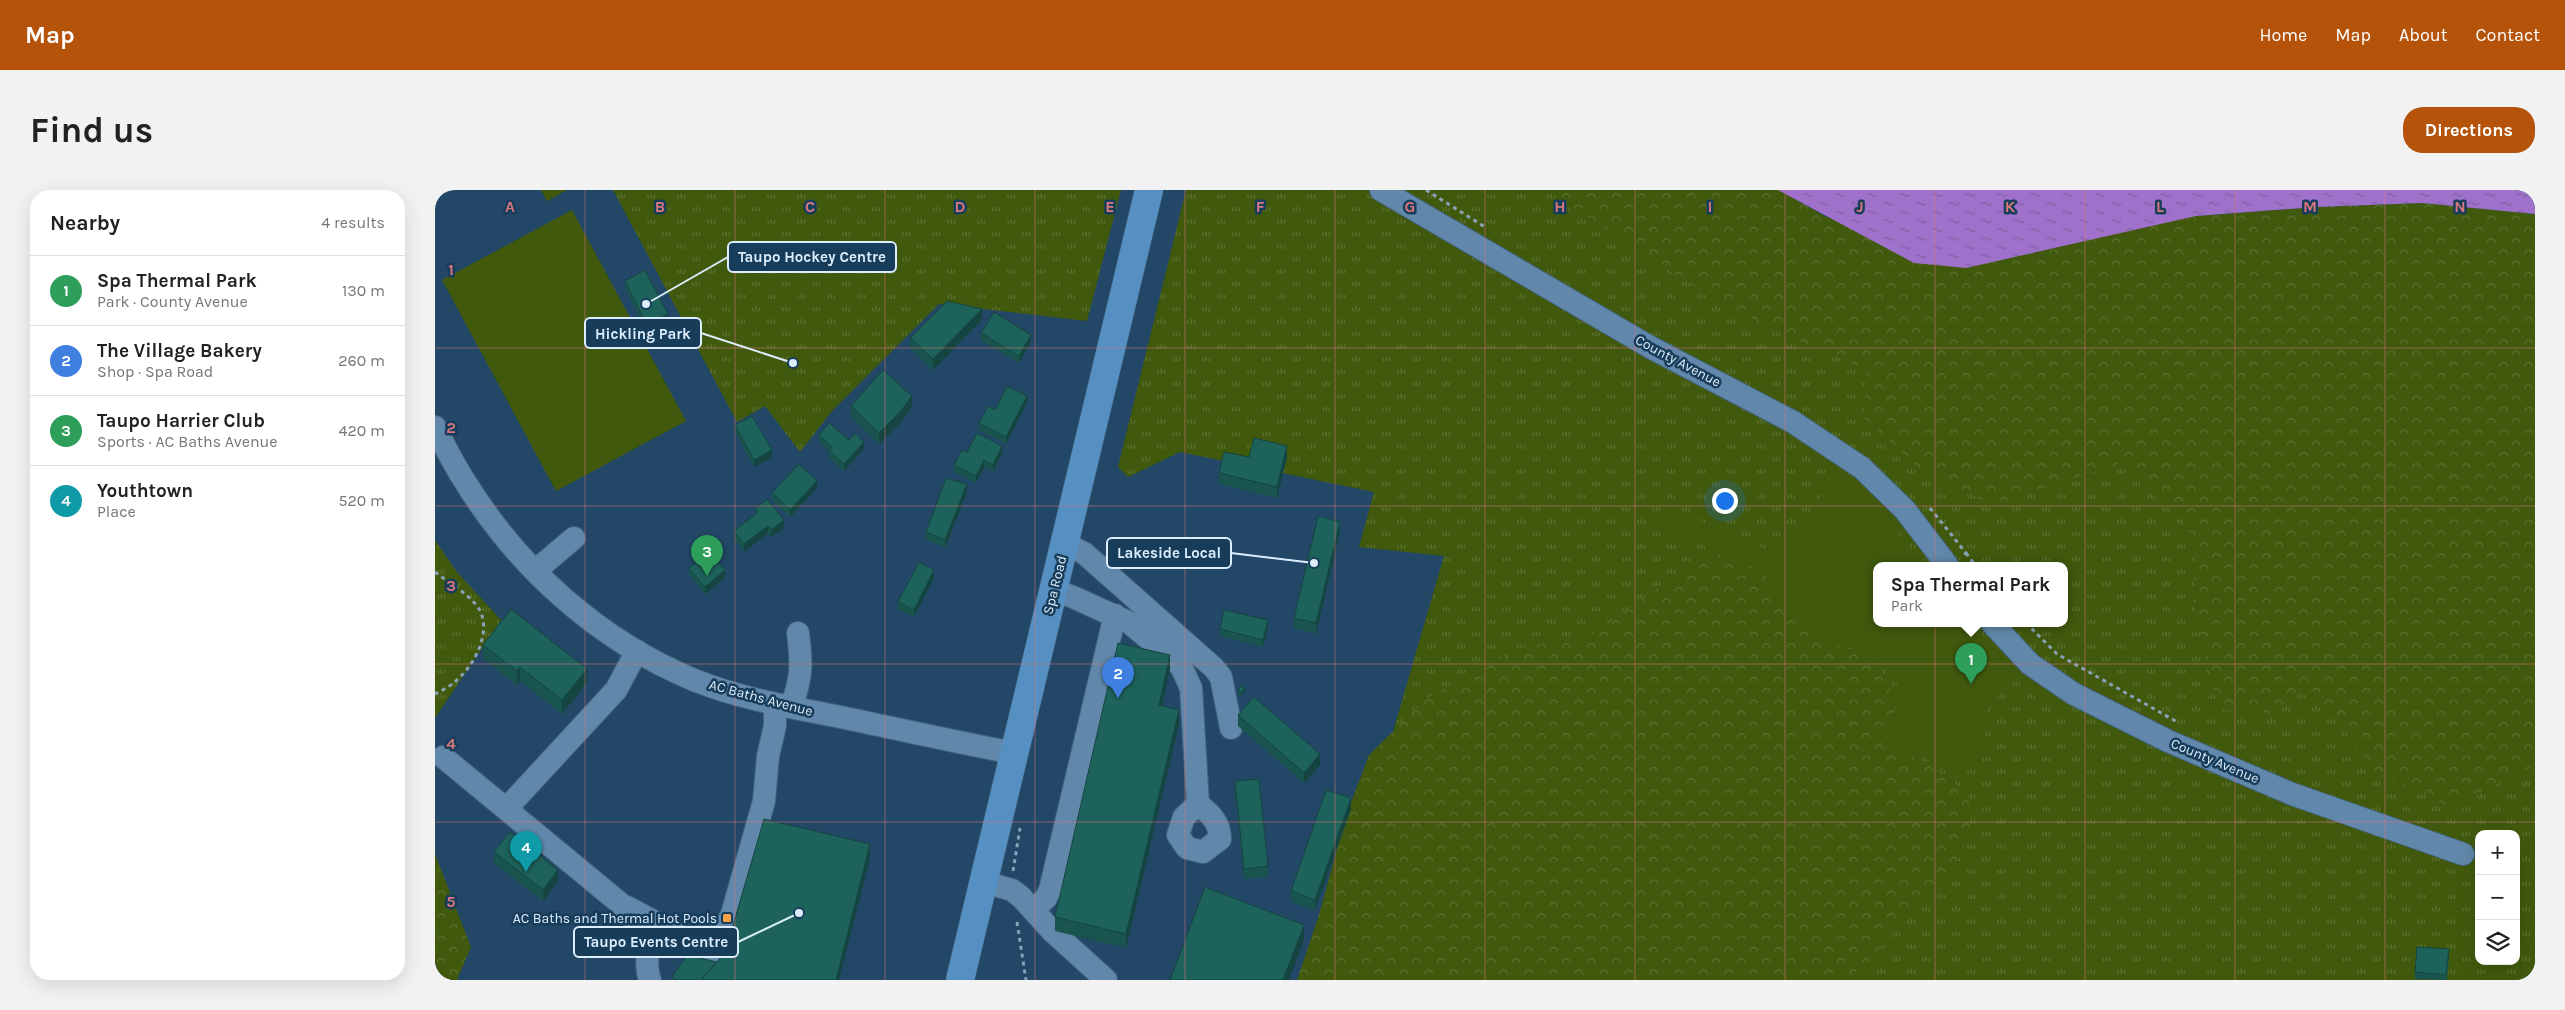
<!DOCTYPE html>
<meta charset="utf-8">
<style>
:root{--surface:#fff;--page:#f2f2f2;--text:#222;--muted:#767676;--line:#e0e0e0;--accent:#b45309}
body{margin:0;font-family:Karla,sans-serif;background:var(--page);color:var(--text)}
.controls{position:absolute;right:15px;bottom:15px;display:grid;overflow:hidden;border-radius:10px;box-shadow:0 5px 20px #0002}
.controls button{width:45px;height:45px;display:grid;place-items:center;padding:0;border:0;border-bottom:1px solid var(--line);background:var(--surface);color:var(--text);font:25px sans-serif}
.you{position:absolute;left:1289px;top:310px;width:18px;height:18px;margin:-12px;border:4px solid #fff;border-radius:50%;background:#1a73e8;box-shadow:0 0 0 8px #1a73e833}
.badge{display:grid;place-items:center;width:32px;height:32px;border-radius:50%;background:var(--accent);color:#fff;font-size:16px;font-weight:700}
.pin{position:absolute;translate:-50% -41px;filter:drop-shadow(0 1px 2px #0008)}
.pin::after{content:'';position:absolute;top:26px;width:18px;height:15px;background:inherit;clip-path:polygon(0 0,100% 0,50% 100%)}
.popup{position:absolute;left:1438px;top:372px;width:195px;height:65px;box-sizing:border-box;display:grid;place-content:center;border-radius:10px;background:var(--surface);filter:drop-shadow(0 1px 4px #0005);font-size:16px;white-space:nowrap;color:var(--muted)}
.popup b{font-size:19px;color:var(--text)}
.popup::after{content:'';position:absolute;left:50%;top:100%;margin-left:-10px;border:10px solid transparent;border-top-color:var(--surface)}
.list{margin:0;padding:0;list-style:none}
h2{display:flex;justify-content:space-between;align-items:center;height:65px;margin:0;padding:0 20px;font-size:21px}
h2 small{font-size:16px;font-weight:400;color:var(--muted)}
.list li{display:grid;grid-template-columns:32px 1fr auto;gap:15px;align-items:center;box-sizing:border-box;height:70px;padding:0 20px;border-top:1px solid var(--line)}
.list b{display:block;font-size:19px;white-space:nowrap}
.list p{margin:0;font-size:16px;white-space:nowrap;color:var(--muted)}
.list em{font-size:16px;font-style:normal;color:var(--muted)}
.icon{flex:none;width:28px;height:28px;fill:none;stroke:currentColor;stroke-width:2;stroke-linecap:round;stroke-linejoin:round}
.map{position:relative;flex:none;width:2100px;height:790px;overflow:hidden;border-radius:20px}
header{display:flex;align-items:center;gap:30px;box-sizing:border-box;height:70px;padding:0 25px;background:var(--accent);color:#fff}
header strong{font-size:24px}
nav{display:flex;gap:28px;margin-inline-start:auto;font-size:18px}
.intro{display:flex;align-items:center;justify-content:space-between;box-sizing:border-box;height:120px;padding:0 30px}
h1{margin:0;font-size:35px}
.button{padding:12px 22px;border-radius:20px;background:var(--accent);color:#fff;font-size:18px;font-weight:700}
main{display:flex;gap:30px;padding:0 30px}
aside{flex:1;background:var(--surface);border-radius:20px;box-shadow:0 5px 20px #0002}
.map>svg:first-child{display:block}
.grass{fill:url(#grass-tufts);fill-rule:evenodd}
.forest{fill:url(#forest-crowns)}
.pitch{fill:#41590d}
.water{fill:url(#water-ripples)}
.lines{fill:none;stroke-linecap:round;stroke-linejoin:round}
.minor-casing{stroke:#42637c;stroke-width:24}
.major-casing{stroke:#42637c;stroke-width:29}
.path{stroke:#88a2b8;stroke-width:3;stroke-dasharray:4 4;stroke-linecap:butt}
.minor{stroke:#6188aa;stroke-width:22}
.major{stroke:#5690c2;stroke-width:28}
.wall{fill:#1a544f}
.shaded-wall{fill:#154540}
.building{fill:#1e625c;stroke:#154540}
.grid{fill:none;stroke:#d8777d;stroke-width:1;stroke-opacity:0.55}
.poi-dot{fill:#f5a345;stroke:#183d5b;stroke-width:2}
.labels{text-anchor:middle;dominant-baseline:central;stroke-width:5;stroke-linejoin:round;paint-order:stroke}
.street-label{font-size:14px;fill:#dcedfc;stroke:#183d5b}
.poi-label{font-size:14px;fill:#dcedfc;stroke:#183d5b;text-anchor:end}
.grid-label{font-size:16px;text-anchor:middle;font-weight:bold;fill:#d8777d;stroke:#183d5b;stroke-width:5;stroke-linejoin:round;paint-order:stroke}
.leader{fill:none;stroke:#dcedfc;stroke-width:2}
.callout-dot{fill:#dcedfc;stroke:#183d5b;stroke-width:2}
.callout{fill:#183d5b;stroke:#dcedfc;stroke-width:2}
.callout-label{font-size:15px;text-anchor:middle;font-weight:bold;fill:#dcedfc}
</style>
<header>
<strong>Map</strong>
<nav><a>Home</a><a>Map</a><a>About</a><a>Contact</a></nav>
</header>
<div class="intro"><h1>Find us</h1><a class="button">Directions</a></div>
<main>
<aside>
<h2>Nearby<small>4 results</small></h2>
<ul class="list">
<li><span class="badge" style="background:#2e9e5b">1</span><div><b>Spa Thermal Park</b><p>Park · County Avenue</p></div><em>130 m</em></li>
<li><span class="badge" style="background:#3f7fe0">2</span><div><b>The Village Bakery</b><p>Shop · Spa Road</p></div><em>260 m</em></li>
<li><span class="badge" style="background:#2e9e5b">3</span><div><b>Taupo Harrier Club</b><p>Sports · AC Baths Avenue</p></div><em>420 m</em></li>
<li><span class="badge" style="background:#0f9aa8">4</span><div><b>Youthtown</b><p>Place</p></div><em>520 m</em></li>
</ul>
</aside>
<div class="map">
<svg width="2100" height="790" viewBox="0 0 2100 790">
<defs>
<pattern id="grass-tufts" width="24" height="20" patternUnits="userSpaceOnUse" patternTransform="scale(1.25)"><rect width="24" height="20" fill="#41590d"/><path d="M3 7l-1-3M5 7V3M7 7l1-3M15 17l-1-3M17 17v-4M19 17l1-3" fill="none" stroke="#5c7131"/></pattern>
<pattern id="forest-crowns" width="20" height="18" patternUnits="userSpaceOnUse" patternTransform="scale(1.25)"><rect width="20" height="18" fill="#41590d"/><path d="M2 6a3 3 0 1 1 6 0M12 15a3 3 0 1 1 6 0" fill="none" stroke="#5c7131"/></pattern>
<pattern id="water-ripples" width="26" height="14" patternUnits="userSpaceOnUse" patternTransform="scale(1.25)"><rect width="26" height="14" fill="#9f71cb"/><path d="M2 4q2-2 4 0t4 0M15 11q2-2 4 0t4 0" fill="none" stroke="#7e629f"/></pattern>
</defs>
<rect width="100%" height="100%" fill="#234766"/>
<!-- grass -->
<path class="grass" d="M178 0H686L652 131 504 114 397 221 365 262 330 216 302 232Z
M751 0H1343L1393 28 2100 24V790H873L935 621 1009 366 924 357 939 302 745 262 693 287 683 277ZM1442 375H1630V433H1442ZM2044 644H2081V771H2044Z
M0 350 21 381 66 430 0 528Z"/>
<!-- forest -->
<path class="forest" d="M1112 0H1343L1393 28 1531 78 1761 26 1881 17 1987 13 2100 24V575L2015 617 1941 581 1872 493 1841 524 1783 519 1758 410 1762 350 1687 273 1557 315 1481 276 1429 228 1431 179 1341 142 1247 89Z
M1287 363 1329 381 1344 417 1387 450 1442 470 1461 515 1452 550 1518 591 1534 607 1535 648 1499 700 1413 790H862L883 728 912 623 934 565 991 509 1078 460 1158 444 1231 392Z
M0 664 36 757 22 790H0Z"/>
<!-- pitch -->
<path class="pitch" d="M106 0H132L112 11Z
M137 20 251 231 121 301 7 90Z
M1394 274 1422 295 1489 375H1442V433H1537L1573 477 1548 529 1555 533 1526 588 1455 549 1465 499 1444 466 1387 450 1344 417 1329 381 1228 338 1239 320 1337 362 1383 318Z"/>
<!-- water -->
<path class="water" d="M1343 0H2100V24L1987 13 1881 17 1761 26 1531 78 1479 73Z"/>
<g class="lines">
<defs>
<path id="minor" d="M946 0 1215 157 1358 232 1427 278 1470 320 1512 375
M0 237C9 255 18 273 29 290 83 378 163 450 259 490 306 509 356 517 405 527 463 539 521 552 579 563
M631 354 649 363 779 478 786 487 796 538
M100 381 139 348
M619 400 638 407 695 433 746 476 756 498 763 614C776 624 785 633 785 649L768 662 752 658 743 645 749 627 763 614
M1557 433 1595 474 1639 504 1733 551 1857 604 2028 664
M356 517C367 488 367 474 363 443
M8 567 186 714C196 725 208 739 211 754 214 767 210 778 215 790
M71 619 181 500 202 461
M549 692 577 700 586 707 617 741 671 790
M192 717 250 748 286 746
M598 720 611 708 615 700 680 425
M256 790 286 746 297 724 329 611 333 566 340 536V514"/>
<path id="major" d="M525 790 714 0"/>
</defs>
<!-- minor casing -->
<use href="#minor" class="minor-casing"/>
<!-- major casing -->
<use href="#major" class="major-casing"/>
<!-- path -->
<path class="path" d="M991 0 1050 37
M1495 318 1531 363 1528 366
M1531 363 1540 375
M0 382C14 393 31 402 42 416 60 440 38 479 17 494 12 498 6 501 0 504
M1591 433 1622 464 1744 533
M578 681 585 638
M582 732 591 790"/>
<!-- minor -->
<use href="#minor" class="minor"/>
<!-- major -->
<use href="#major" class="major"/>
</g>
<!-- wall -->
<path class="wall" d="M190 91 233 131 212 142 190 98Z
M547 130 498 180 475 158V148Z
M546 143 596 152 584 173 546 150Z
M592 213 571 254 544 240V233L560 220Z
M416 216 477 217 465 233 444 254 416 227Z
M300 235 337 267 319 277 300 242Z
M384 245 414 250 429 259 409 281 394 268V261L384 252Z
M567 264 558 282 549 277 541 293 519 282V275Z
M814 267H852L842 308 784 294V283Z
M382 298 355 327 337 310V303Z
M532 302 510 358 491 349V342Z
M320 319 349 338 336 347 333 343 309 362 299 348V341L320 324Z
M905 342 881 444 859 438V428Z
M254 378 290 388 270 404 254 385Z
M499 388 479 427 463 419V412Z
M833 437 828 457 785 446V439Z
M48 455 152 493 127 524 85 491 82 495 48 468Z
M735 479 727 516 744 534 691 758 620 741V727Z
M803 500 810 501 806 506 803 504Z
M803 525 885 575 869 593 803 536Z
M800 591 833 676V687L809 689 800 602Z
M916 619 880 720 856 712V701Z
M59 662 123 691 108 711 59 673Z
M2014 766 2012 790 1980 789V782Z"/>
<!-- shaded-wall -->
<path class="shaded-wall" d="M547 119V130L498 180V169Z
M233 124V131L212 142V135Z
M596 145V152L584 173V166Z
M477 206V217L465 233 444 254V243Z
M592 206V213L571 254V247Z
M429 252V259L409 281V274Z
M567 256V264L558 282V275Z
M852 256V267L842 308V297Z
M337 260V267L319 277V270Z
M549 270V277L541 293V286Z
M382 291V298L355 327V320Z
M532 294V302L510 358V350Z
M349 330V338L336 347V340Z
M905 332V342L881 444V433Z
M333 336V343L309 362V354Z
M290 380V388L270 404V397Z
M499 380V388L479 427V420Z
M833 430V437L828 457V450Z
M735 465V479L724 529V515Z
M85 477V491L82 495V481Z
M152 479V493L127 524V510Z
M810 498V501L806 506V503Z
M744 520V534L691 758V744Z
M885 564V575L869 593V583Z
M916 608V619L880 720V710Z
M435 654V668L404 790H401Z
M123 680V691L108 711V700Z
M869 735V749L854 790H848Z"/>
<!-- building -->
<path class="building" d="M210 80 233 124 212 135 190 91Z
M512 111 547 119 498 169 475 148Z
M559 122 596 145 584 166 546 143Z
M448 180 477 206 465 222 444 243 416 216Z
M572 196 592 206 571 247 544 233 553 216 560 220Z
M317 226 337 260 319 270 300 235Z
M394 233 414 250 420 243 429 252 409 274 394 260 397 257 384 245Z
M542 243 567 256 558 275 549 270 541 286 519 275 527 260 532 262Z
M819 248 852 256 842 297 784 283 789 262 814 267Z
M364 274 382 291 355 320 337 303Z
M511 288 532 294 510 350 491 342Z
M332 309 349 330 336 340 333 336 309 354 299 341 323 322 320 319Z
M883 326 905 332 881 433 859 428Z
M274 361 290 380 270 397 254 378Z
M484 372 499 380 479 420 463 412Z
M76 419 152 479 127 510 85 477 82 481 48 455Z
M789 420 833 430 828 450 785 439Z
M683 453 735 465 724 515 744 520 691 744 620 727Z
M807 495 810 498 806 503 803 500Z
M819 507 885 564 869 583 803 525Z
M824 589 833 676 809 679 800 591Z
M891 600 916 608 880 710 856 701Z
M329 629 435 654 401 790H266L290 763Z
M75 642 123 680 108 700 59 662Z
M770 697 869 735 848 790H735Z
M1982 757 2014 759 2011 785 1980 782Z
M252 765 282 772 266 790H242L237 787Z"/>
<!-- grid -->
<path class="grid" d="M150 0V790M300 0V790M450 0V790M600 0V790M750 0V790M900 0V790M1050 0V790M1200 0V790M1350 0V790M1500 0V790M1650 0V790M1800 0V790M1950 0V790M0 158H2100M0 316H2100M0 474H2100M0 632H2100"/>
<!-- markers -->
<rect class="poi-dot" x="287" y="723" width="10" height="10" rx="2.5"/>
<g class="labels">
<!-- street labels -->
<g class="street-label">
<text transform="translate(1243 171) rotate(28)">County Avenue</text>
<text transform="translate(620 395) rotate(-76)">Spa Road</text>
<text transform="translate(326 508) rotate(15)">AC Baths Avenue</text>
<text transform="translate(1780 571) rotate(23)">County Avenue</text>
</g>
<!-- poi labels -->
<g class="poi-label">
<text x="282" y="728">AC Baths and Thermal Hot Pools</text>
</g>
</g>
<g class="grid-label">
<text x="75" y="22">A</text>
<text x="225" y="22">B</text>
<text x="375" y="22">C</text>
<text x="525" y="22">D</text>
<text x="675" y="22">E</text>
<text x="825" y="22">F</text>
<text x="975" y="22">G</text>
<text x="1125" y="22">H</text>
<text x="1275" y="22">I</text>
<text x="1425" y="22">J</text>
<text x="1575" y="22">K</text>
<text x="1725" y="22">L</text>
<text x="1875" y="22">M</text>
<text x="2025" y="22">N</text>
<text x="16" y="85">1</text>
<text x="16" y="243">2</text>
<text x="16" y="401">3</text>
<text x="16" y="559">4</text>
<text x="16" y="717">5</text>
</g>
<!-- callouts -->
<path class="leader" d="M211 114L293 67M358 173L266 143M879 373L796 363M364 723L303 752"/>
<g class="callout-dot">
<circle cx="211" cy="114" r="5"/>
<circle cx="358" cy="173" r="5"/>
<circle cx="879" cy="373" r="5"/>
<circle cx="364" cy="723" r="5"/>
</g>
<g class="callout">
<rect x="293" y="52" width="168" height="30" rx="5"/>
<rect x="150" y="128" width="116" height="30" rx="5"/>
<rect x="672" y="348" width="124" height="30" rx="5"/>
<rect x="139" y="737" width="164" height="30" rx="5"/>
</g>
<g class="callout-label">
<text x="377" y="72">Taupo Hockey Centre</text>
<text x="208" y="149">Hickling Park</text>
<text x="734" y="368">Lakeside Local</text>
<text x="221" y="757">Taupo Events Centre</text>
</g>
</svg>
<div class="controls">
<button>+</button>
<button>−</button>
<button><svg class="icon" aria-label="layers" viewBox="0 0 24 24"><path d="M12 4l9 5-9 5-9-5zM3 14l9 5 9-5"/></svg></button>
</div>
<div class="you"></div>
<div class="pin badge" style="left:1536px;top:494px;background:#2e9e5b">1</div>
<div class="popup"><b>Spa Thermal Park</b>Park</div>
<div class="pin badge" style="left:683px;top:508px;background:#3f7fe0">2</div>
<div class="pin badge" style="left:272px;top:386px;background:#2e9e5b">3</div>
<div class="pin badge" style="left:91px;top:682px;background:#0f9aa8">4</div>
</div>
</main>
